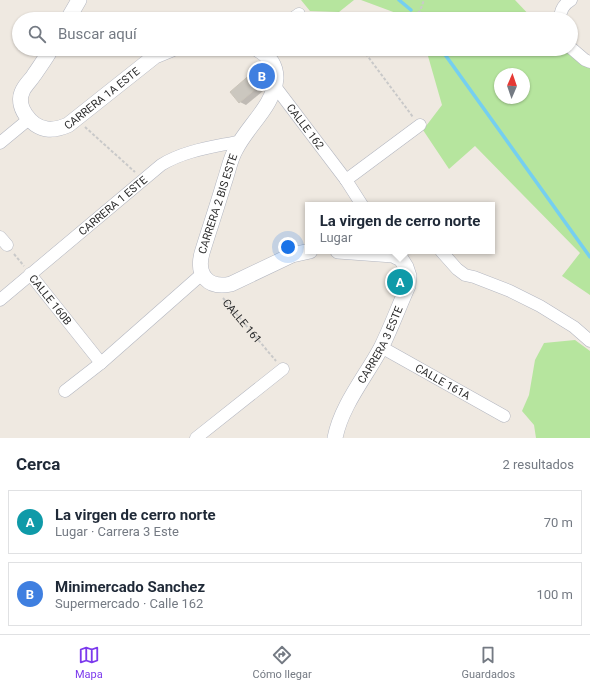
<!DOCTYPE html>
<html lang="es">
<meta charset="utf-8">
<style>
:root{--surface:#fff;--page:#f6f6f7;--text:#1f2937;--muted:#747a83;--line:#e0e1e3;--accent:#7c3aed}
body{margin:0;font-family:Roboto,sans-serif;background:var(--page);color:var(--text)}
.compass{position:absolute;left:494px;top:68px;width:36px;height:36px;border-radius:50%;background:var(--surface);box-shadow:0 1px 3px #0004;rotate:2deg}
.you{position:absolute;left:288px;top:247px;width:14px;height:14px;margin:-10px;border:3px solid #fff;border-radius:50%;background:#1a73e8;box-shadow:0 0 0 6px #1a73e833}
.badge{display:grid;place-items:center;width:26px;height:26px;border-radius:50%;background:var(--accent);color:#fff;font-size:13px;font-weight:700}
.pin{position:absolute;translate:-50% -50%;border:2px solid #fff;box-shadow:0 1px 4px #0006}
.popup{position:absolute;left:305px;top:202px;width:190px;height:52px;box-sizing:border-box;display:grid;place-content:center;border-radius:0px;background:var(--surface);filter:drop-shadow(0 1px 3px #0005);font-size:13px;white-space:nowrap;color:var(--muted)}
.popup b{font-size:15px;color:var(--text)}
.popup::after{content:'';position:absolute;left:50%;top:100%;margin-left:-8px;border:8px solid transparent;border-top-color:var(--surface)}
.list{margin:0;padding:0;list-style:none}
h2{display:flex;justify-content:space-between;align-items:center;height:52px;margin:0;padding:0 16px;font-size:17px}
h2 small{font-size:13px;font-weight:400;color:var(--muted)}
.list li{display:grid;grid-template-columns:26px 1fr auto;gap:12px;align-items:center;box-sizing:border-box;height:64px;margin:0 8px 8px;padding:0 8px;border:1px solid var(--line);border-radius:0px}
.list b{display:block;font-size:15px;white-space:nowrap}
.list p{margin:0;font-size:13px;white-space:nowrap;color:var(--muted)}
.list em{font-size:13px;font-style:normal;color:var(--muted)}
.icon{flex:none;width:22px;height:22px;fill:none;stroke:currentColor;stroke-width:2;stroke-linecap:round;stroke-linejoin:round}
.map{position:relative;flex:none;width:590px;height:438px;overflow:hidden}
.search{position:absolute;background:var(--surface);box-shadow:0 1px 3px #0004;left:12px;right:12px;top:12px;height:44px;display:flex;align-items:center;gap:10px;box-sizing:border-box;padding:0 14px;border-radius:22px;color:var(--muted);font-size:15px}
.sheet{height:196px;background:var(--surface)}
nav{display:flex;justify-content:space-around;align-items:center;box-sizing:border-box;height:56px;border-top:1px solid var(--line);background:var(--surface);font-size:11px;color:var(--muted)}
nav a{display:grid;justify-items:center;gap:2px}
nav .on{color:var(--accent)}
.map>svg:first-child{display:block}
.green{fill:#b6e59e;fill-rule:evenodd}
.shadow{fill:#0003}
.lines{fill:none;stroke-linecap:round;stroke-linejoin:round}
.stream{stroke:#75cff0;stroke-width:3.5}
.building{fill:#cbc7bf;stroke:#cbc5ba}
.minor-casing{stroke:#b4b7c1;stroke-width:13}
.tertiary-casing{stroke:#b4b7c1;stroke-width:16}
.path{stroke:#c9c9c9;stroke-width:2;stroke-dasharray:3 2;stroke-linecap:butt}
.minor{stroke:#fff;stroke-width:12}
.tertiary{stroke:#fff;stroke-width:15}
.labels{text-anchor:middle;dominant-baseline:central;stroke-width:3.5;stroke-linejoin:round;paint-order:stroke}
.street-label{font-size:11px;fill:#2e2e2e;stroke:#fff}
</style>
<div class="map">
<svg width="590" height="438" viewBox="0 0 590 438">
<rect width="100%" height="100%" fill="#efe9e1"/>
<!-- green -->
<path class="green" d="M301 0H354L339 12 310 11Z
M361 0H515L533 19H410L396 13Z
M426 49H565L576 59 590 68V295L562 276 580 253 475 146 449 169 423 130 442 105ZM500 74H524V98H500Z
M575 340 590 351V438H536L534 425 522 411 529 395 535 360 544 343Z"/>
<!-- shadow -->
<path class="shadow" d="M260 68 266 71 275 81 246 105 240 102Z"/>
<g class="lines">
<!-- stream -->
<path class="stream" d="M399 0 411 10
M441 49 590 257"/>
</g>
<!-- building -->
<path class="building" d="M260 66 270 77 239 103 230 92Z"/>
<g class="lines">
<defs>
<g id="minor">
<path d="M292 19 299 14"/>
<path d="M560 19C560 10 564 4 571 0"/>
<path d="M571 48 585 60 590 62"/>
<path id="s2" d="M274 85 346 180 362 205"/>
<path d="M0 143 29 119"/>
<path d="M346 180 420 125"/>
<path d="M0 237 7 245"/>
<path d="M441 251 457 269 465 275 474 277 510 291 540 306 574 327 590 341"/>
<path id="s3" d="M30 274 101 363"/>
<path id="s4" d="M0 300 161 165C185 150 214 147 241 141"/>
<path id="s5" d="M381 347 504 416"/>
<path d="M65 391 101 363 202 274"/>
<path d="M196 438 283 369"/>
</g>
<g id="tertiary">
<path d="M68 19 79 0"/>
<path id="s6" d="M51 49C46 58 40 66 34 75 31 80 26 84 23 90 14 106 31 127 47 129 55 130 61 128 68 125L155 56 172 49"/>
<path d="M257 49C268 55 276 64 276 78 274 106 248 125 236 149 230 159 228 172 224 183 217 207 209 230 202 253 196 275 208 289 231 284L292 255 310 251"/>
<path id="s7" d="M335 438C341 406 366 376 381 348 391 328 399 306 408 286L409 276 406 267 401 259 393 255 338 251"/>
</g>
</defs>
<!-- minor casing -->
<use href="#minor" class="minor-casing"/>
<!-- tertiary casing -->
<use href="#tertiary" class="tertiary-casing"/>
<!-- path -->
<g class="path">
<path d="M410 19 420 11 424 0"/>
<path d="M357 49 366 54 413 117"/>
<path d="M366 54 373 49"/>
<path d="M85 127 135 172"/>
<path d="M14 254 24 266"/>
<path id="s1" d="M223 298 276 361"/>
</g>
<!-- minor -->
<use href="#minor" class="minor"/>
<!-- tertiary -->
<use href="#tertiary" class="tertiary"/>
</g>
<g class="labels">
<!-- street labels -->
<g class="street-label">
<text stroke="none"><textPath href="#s6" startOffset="167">CARRERA 1A ESTE</textPath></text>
<text stroke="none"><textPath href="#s2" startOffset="52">CALLE 162</textPath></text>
<text transform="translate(218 204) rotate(-72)">CARRERA 2 BIS ESTE</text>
<text stroke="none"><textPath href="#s4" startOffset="147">CARRERA 1 ESTE</textPath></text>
<text stroke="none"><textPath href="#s3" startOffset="33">CALLE 160B</textPath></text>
<text stroke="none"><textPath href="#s1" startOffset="30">CALLE 161</textPath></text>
<text stroke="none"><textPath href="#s7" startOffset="104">CARRERA 3 ESTE</textPath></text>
<text stroke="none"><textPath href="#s5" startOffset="71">CALLE 161A</textPath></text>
</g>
</g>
</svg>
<svg class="compass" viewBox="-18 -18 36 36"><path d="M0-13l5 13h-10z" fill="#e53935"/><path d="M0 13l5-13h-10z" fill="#747a83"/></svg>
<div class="you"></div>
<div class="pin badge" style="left:400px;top:282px;background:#0f9aa8">A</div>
<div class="popup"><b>La virgen de cerro norte</b>Lugar</div>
<div class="pin badge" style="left:262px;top:76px;background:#3f7fe0">B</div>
<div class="search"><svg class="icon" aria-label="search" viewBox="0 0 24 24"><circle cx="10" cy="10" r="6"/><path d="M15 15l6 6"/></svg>Buscar aquí</div>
</div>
<section class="sheet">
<h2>Cerca<small>2 resultados</small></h2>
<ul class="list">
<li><span class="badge" style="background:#0f9aa8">A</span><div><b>La virgen de cerro norte</b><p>Lugar · Carrera 3 Este</p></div><em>70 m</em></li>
<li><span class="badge" style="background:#3f7fe0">B</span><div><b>Minimercado Sanchez</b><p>Supermercado · Calle 162</p></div><em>100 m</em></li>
</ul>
</section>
<nav>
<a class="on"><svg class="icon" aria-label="map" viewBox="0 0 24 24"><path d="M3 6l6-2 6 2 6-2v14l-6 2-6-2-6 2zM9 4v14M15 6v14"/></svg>Mapa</a>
<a><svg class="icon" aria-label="directions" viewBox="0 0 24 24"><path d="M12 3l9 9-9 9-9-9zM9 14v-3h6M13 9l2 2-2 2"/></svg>Cómo llegar</a>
<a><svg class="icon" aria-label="saved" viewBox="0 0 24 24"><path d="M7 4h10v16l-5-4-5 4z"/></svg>Guardados</a>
</nav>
